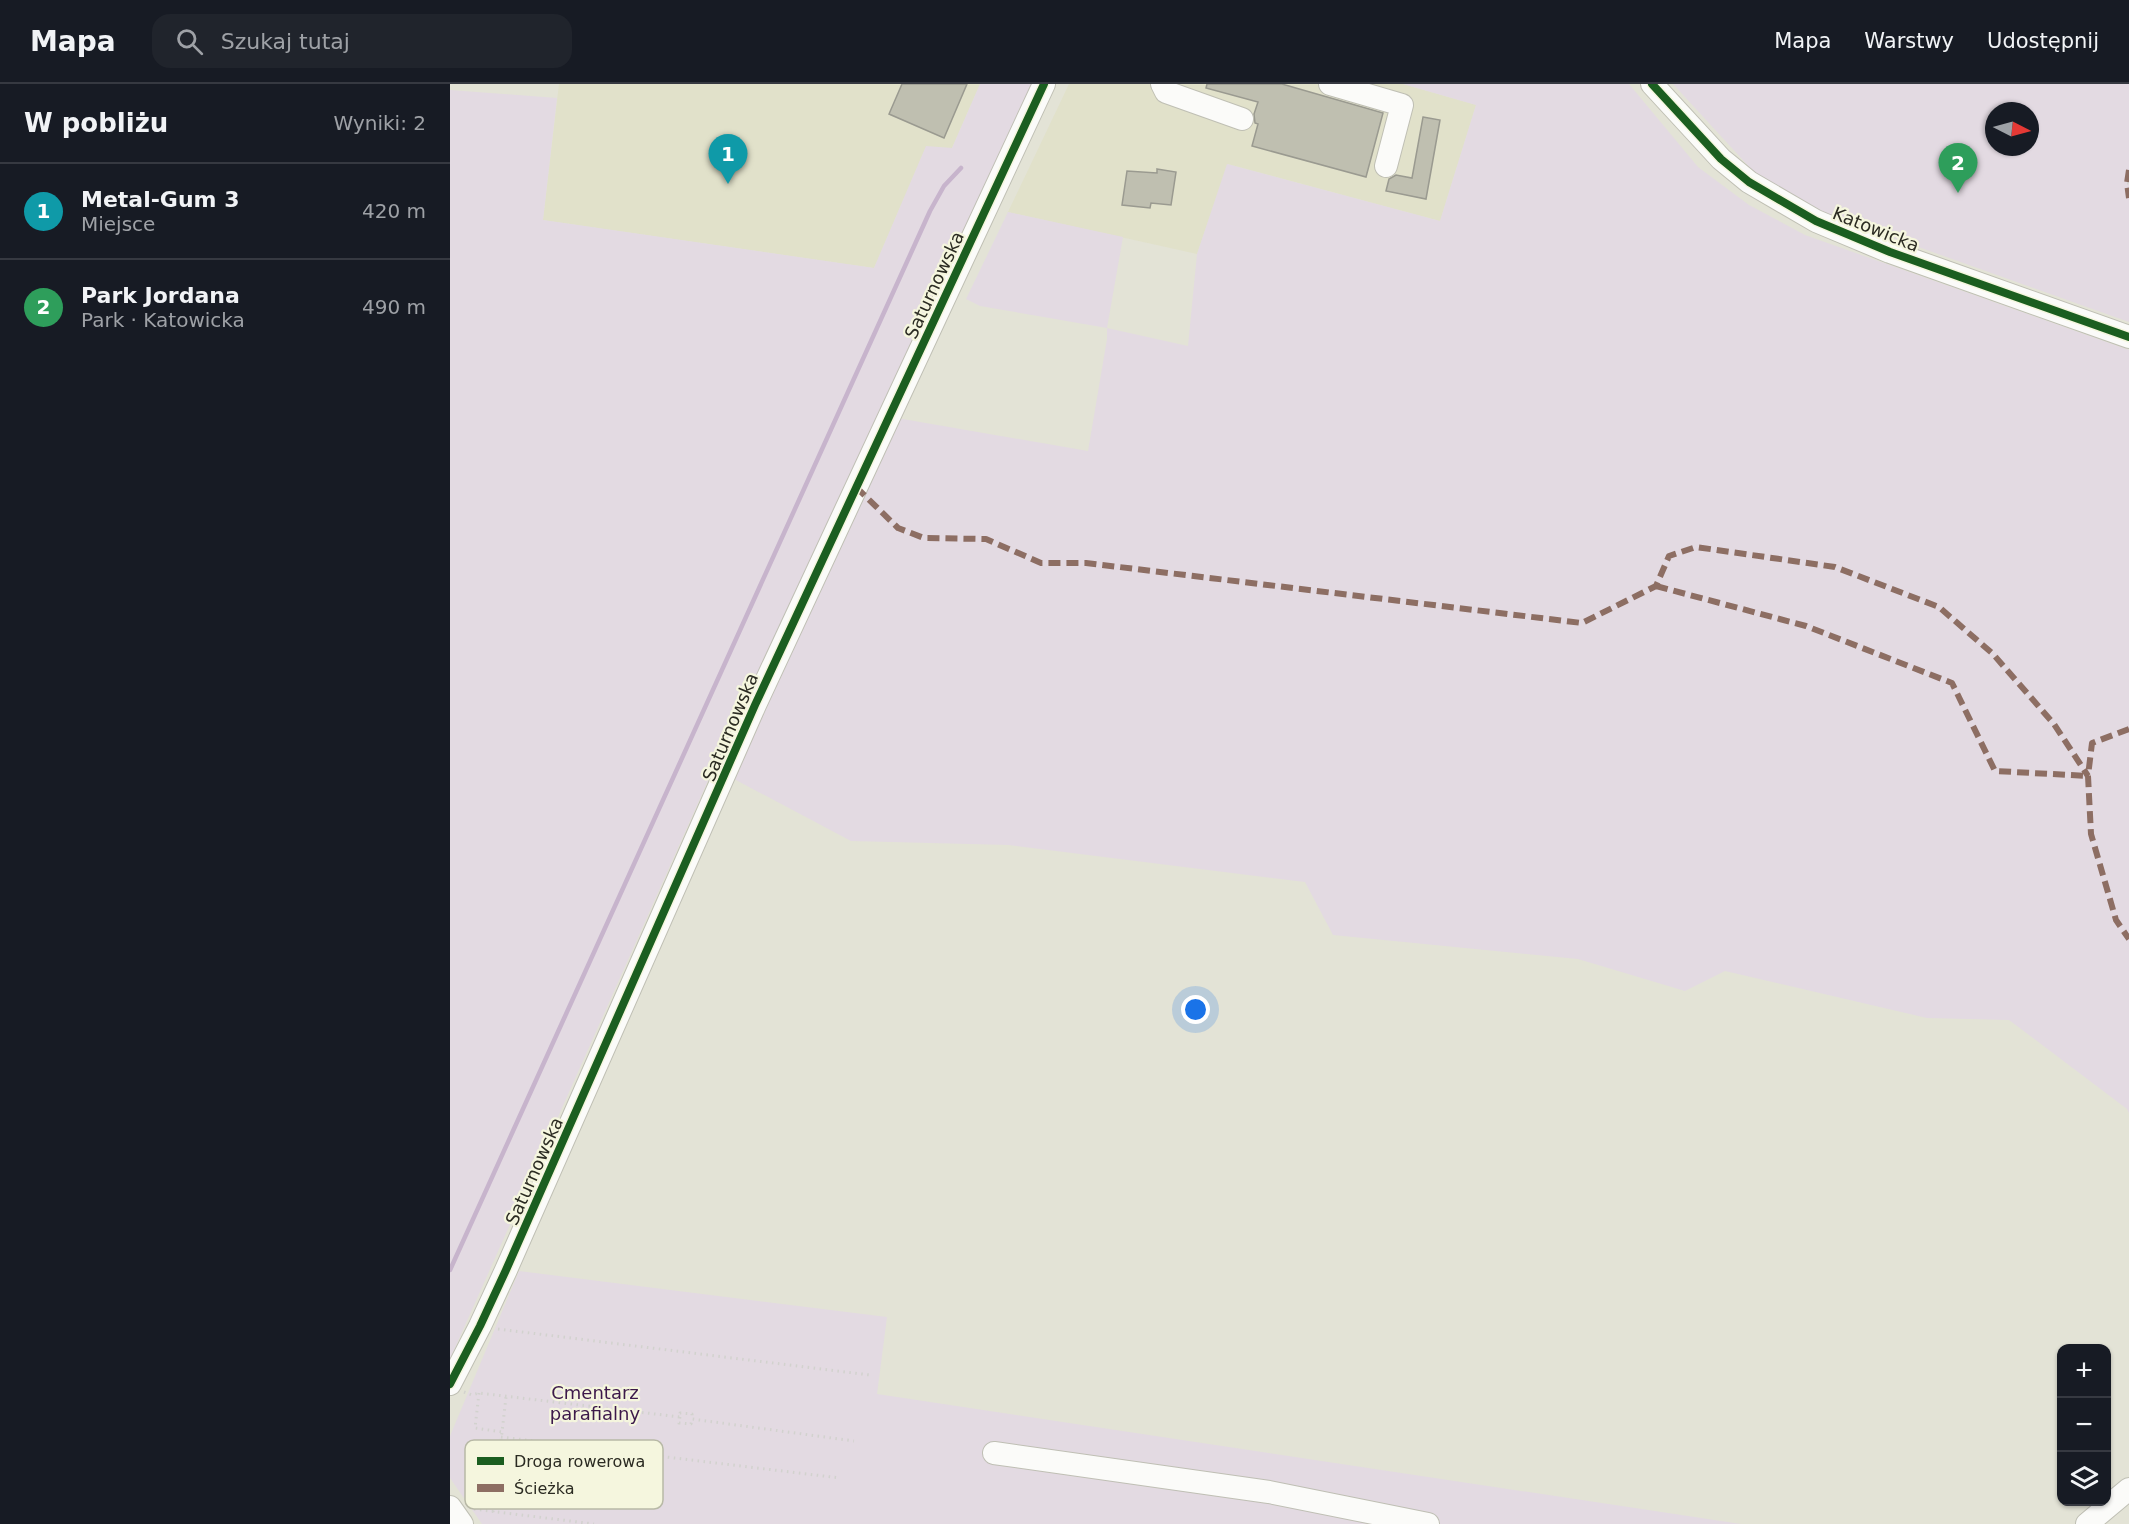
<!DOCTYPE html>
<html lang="pl">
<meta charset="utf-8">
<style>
:root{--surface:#171b24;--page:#20242c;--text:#f1f3f6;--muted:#9ea1a6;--line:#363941;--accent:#6b6b61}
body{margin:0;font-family:"DejaVu Sans",sans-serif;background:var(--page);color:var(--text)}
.controls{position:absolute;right:18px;bottom:18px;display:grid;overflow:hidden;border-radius:12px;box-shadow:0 2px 4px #0004}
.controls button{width:54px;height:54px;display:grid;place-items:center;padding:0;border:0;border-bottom:2px solid var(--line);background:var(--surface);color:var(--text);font:30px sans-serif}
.compass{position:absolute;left:1535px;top:18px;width:54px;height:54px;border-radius:50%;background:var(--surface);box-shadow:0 2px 4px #0004;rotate:96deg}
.you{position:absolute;left:746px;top:926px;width:21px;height:21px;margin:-15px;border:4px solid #fff;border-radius:50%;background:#1a73e8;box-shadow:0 0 0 9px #1a73e833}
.badge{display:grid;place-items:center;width:39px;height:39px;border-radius:50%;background:var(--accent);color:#fff;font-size:20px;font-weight:700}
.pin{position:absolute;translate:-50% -50px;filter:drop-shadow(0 2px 3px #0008)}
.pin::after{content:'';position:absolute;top:32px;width:21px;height:18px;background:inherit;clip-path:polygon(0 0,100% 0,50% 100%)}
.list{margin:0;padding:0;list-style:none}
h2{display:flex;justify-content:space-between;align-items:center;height:78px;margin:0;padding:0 24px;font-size:26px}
h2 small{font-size:20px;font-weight:400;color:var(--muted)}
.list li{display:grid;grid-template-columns:39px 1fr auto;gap:18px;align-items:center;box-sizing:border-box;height:96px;padding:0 24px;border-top:2px solid var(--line)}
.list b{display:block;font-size:22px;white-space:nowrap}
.list p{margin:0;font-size:20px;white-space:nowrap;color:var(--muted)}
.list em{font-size:20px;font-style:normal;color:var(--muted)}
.icon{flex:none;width:33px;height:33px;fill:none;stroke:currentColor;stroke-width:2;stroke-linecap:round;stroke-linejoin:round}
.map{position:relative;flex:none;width:1679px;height:1440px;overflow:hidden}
header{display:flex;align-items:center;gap:36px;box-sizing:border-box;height:84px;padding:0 30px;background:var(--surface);border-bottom:2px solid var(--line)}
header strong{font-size:28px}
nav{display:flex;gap:33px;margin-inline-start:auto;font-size:21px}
.search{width:420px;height:54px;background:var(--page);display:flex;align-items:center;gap:15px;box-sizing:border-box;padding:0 21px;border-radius:18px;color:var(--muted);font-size:22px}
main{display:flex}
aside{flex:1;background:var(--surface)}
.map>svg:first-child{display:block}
.built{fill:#e1e1ca}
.green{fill:#e3dae2;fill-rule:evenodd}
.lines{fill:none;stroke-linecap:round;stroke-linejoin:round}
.stream{stroke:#c7b4cc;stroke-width:4.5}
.building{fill:#bfbfb0;stroke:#9a9a90;stroke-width:1.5}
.minor-casing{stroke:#bfbfb4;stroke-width:24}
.path{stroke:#d2d2ce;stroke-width:3;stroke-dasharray:1.5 4.5;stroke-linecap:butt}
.minor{stroke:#fbfbf9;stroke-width:22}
.quiet{stroke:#8d6e63;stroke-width:6;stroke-dasharray:12 6;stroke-linecap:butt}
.cycleway-casing{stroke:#f5f6de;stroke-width:11}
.cycleway{stroke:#1b5e20;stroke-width:8}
.labels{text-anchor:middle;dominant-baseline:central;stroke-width:4.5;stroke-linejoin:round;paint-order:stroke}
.street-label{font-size:18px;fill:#2b2b22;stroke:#f5f6de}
.park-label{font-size:18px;fill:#3c194a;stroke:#f5f6de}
.key{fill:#f5f6de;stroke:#b8b9a6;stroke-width:1.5}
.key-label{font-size:16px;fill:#2b2b22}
</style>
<header>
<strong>Mapa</strong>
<div class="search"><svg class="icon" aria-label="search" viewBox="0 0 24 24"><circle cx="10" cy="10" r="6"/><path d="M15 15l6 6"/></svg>Szukaj tutaj</div>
<nav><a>Mapa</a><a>Warstwy</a><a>Udostępnij</a></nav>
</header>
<main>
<aside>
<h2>W pobliżu<small>Wyniki: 2</small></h2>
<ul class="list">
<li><span class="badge" style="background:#0f9aa8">1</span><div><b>Metal-Gum 3</b><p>Miejsce</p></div><em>420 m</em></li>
<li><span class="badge" style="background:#2e9e5b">2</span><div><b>Park Jordana</b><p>Park · Katowicka</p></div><em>490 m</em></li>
</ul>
</aside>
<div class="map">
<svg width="1679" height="1440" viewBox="0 0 1679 1440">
<rect width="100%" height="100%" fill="#e3e3d6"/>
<!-- built -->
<path class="built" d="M109 0H530L502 64 476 63 424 184 93 136Z
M619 0H953L1026 21 990 137 778 80 747 170 558 128Z"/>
<!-- green -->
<path class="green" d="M530 0H588L447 334 638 367 657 255V244L530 222 516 215 558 128 673 153 657 244 738 262 747 170 777 80 990 137 1026 21 953 0H1179L1248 83 1299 121 1355 151 1679 266V1029L1677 1025 1559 936 1477 934 1275 887 1235 907 1128 875 883 851 855 798 559 761 401 757 284 695 318 614 298 607 0 1275V6L107 14 93 136 424 184 476 62 502 64Z
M1223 0H1679V238L1446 155 1373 131 1303 87ZM1544 27H1580V63H1544Z
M69 1187 437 1233 427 1310 1291 1440H32L0 1394V1352Z"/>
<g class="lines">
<!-- stream -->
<path class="stream" d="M0 1186 480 127 494 102 511 84"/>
</g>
<!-- building -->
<path class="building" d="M452 0H517L494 54 439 30Z
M757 0H832L933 29 916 93 802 62 808 40 805 39 804 30 808 18 756 4Z
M973 33 990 36 976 115 936 107 939 95 946 91 962 94Z
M707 85 726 88 721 121 701 119 700 124 672 121 677 87 707 89Z"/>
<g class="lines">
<defs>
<path id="minor" d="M712 0 716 8 792 35
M880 0 952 21 936 82
M1202 0 1271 75 1299 98 1366 137 1440 168 1679 253
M0 1300 30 1242 56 1186 305 621 594 0
M544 1369 819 1408 978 1440
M0 1423 12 1440
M1637 1440 1679 1405"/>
</defs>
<!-- minor casing -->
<use href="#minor" class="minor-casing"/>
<!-- path -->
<path class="path" d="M1677 99H1679
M48 1245 420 1291
M14 1308 22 1311 29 1309 230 1333V1329L242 1330V1335L404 1357
M29 1309 25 1344 52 1348
M230 1333 229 1339 241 1340 242 1336
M51 1353 390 1394
M24 1425 144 1440
M43 1428 56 1313"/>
<!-- minor -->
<use href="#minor" class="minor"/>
<!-- quiet -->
<path class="quiet" d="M1679 86 1677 99 1679 114
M406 403 448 444 474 454 536 455 591 479H636L1132 539 1206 502 1219 472 1246 463 1385 483 1489 523 1543 570 1604 640 1638 692
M1206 502 1356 542 1502 599 1545 687 1638 692
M1679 645 1642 659 1638 692 1641 750 1666 836 1679 855"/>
<defs>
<path id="cycleway" d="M1202 0 1271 75 1299 98 1366 137 1440 168 1679 253
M0 1300 30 1242 56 1186 305 621 594 0"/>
</defs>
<!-- cycleway casing -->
<use href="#cycleway" class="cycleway-casing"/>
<!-- cycleway -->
<use href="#cycleway" class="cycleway"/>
</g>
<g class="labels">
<!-- street labels -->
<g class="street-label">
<text transform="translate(1426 145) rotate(22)">Katowicka</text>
<text transform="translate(484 201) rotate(-65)">Saturnowska</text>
<text transform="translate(280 643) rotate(-67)">Saturnowska</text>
<text transform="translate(84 1087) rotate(-66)">Saturnowska</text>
</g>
<!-- park labels -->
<g class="park-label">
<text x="145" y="1308">Cmentarz<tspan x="145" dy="21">parafialny</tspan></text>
</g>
</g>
<!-- legend -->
<rect x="15" y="1356" width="198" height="69" rx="9" class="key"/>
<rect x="27" y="1373" width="27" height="8" fill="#1b5e20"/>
<rect x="27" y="1400" width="27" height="8" fill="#8d6e63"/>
<g class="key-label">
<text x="64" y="1383">Droga rowerowa</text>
<text x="64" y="1410">Ścieżka</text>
</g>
</svg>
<div class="controls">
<button>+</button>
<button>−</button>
<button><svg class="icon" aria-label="layers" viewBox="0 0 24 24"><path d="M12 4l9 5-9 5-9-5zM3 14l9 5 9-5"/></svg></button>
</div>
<svg class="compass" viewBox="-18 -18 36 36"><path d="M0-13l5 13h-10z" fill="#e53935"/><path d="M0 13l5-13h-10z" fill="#9ea1a6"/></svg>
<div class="you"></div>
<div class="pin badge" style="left:278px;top:100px;background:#0f9aa8">1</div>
<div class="pin badge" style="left:1508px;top:109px;background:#2e9e5b">2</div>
</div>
</main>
